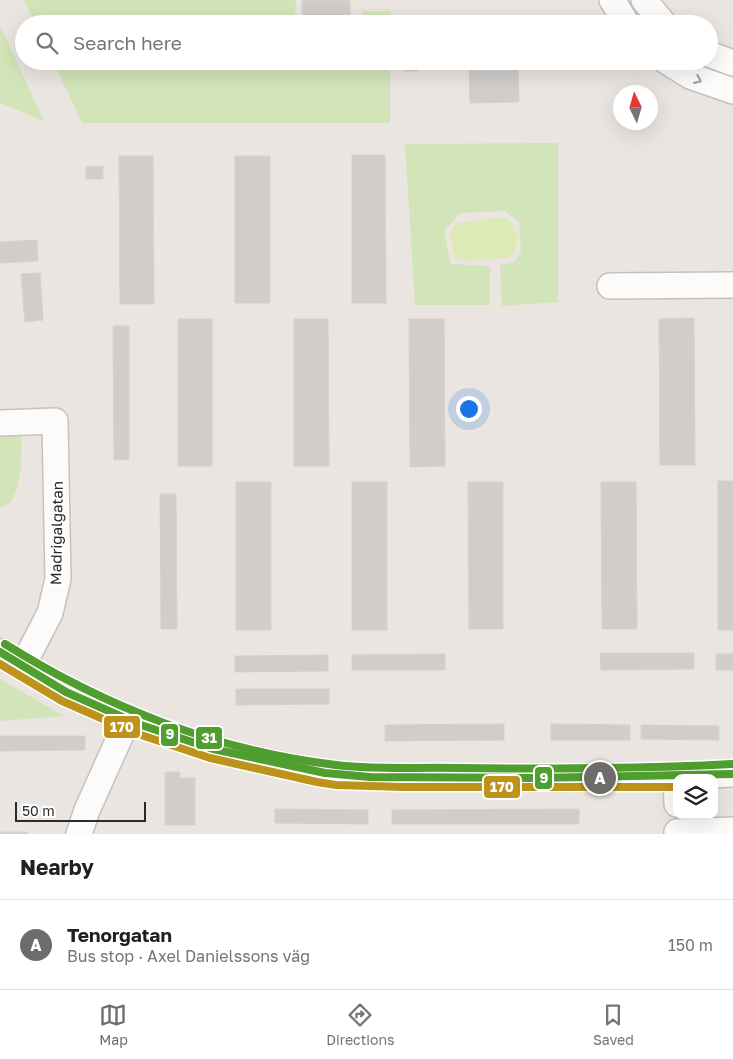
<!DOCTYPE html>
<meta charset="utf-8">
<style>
:root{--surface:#fff;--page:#f6f6f6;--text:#202124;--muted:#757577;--line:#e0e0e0;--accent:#6e6c6a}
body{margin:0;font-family:"Golos Text",sans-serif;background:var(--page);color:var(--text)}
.controls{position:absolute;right:15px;bottom:15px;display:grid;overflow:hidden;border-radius:10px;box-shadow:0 5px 20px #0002}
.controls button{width:45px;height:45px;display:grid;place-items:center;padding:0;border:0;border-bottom:1px solid var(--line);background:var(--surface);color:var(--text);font:25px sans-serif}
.compass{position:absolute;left:613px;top:85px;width:45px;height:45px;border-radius:50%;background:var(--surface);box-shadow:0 5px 20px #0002;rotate:355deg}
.scale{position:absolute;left:15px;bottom:12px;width:131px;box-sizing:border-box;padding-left:5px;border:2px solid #2b2b2b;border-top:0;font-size:14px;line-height:18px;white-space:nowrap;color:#2b2b2b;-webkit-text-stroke:4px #fff;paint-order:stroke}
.you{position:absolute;left:468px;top:408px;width:18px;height:18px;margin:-12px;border:4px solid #fff;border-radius:50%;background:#1a73e8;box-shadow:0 0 0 8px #1a73e833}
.badge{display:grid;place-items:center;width:32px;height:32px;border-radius:50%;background:var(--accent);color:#fff;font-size:16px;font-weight:700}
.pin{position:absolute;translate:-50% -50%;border:2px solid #fff;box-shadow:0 1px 5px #0006}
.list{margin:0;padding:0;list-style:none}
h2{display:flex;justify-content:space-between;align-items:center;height:65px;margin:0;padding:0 20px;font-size:21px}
h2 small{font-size:16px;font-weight:400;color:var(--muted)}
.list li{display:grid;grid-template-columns:32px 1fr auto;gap:15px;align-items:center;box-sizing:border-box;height:90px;padding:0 20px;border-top:1px solid var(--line)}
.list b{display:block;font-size:19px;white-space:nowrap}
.list p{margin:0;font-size:16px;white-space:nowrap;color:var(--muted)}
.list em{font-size:16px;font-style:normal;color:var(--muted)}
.icon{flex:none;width:28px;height:28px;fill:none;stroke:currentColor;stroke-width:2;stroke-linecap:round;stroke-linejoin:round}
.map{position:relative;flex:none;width:733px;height:834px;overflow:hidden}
.search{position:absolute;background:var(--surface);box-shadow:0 5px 20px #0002;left:15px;right:15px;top:15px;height:55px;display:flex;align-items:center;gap:12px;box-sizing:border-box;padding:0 18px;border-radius:28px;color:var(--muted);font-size:19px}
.sheet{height:155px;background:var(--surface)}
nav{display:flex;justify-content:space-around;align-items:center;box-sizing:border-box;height:70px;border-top:1px solid var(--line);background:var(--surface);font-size:14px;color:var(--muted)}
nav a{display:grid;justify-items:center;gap:2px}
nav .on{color:var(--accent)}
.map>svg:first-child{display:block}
.green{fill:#d1e5b8}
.pitch{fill:#dde9b6}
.building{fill:#d0cdca;stroke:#d5d1cc}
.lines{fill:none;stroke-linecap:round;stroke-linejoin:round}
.minor-casing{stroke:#c3c2c2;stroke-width:28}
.minor{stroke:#fcfbfa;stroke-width:25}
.bus-1-casing{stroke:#fff;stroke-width:11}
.bus-2-casing{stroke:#fff;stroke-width:11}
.bus-3-casing{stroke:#fff;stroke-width:11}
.bus-1{stroke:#509e2f;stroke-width:8}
.bus-2{stroke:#bd931c;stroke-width:8}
.bus-3{stroke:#509e2f;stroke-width:8}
.oneway{stroke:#9e9d9d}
.labels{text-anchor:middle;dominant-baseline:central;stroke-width:4.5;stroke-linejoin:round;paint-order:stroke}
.street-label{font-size:15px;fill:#2b2b2b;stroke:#fff}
.line-badge{stroke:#fff;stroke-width:2}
.badge-label{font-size:14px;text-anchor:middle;font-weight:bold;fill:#fff}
</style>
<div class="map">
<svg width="733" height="834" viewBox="0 0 733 834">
<rect width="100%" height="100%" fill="#eae5e0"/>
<!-- green -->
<path class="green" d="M24 0H296L295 24H35Z
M363 11H391V24H362Z
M0 25 44 121 0 103Z
M53 61H390V123H82Z
M558 143V302L502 306 500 265 513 263 521 252 519 222 505 211 460 213 444 231 451 264 490 266V305H415L405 144Z
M21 429C22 450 23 480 12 500 10 504 3 505 0 509V430Z
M0 679 64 716 0 721Z"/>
<!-- pitch -->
<path class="pitch" d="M504 217C519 224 522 247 509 258L465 261 454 257 450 233 457 223Z"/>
<!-- building -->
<path class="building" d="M302 0H350V24H302Z
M403 61H418V71H403Z
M469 61H518L519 102 470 103Z
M352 155H385L386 303H352Z
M119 156H153L154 304H120Z
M235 156H270V303H235Z
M103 166V179H86V167Z
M37 240 38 261 0 263V242Z
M40 273 43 320 25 322 21 274Z
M694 318 695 465H660L659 319Z
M178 319H212V466H178Z
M294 319H328L329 466H294Z
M409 319H444L445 466 410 467Z
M113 326H129V459L114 460Z
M718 481H733V630H718Z
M236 482H271V630H236Z
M352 482H387V630H352Z
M468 482H503V629H469Z
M601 482H636L637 629H602Z
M160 494H176L177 629H161Z
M600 653H694V669L601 670Z
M445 654V670H352V655Z
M716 654H733V670H716Z
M328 655V671L235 672V656Z
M236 689H329V704L236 705Z
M504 724V740L385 741V725Z
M551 724 630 725V740H551Z
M641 725 719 726V740L641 739Z
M0 736H85V750L0 751Z
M165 772H180V778H195V825H165Z
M275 809 368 810V824L275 823Z
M579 809V824H392V810Z
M0 832H28V834H0Z"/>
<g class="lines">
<defs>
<path id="minor" d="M612 0 627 24
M644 0 664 24
M709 54 733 63
M666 61 690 76 733 91
M610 286 733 285
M0 423 55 421 58 579 50 613 22 667
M0 652C84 710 188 748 288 766 304 769 321 773 337 775 381 778 426 777 470 778 558 779 646 779 733 774
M676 777 677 804
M677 832 733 830
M79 834 87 810 128 719"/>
</defs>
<!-- minor casing -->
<use href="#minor" class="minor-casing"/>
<!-- minor -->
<use href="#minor" class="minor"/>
<defs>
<path id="bus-1" d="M0 652 66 692 138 724 213 749 325 773 370 777 536 778 733 774"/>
<path id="bus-2" d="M0 664 62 701 135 733 210 758 317 782 336 785 403 787H677"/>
<path id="bus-3" d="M5 644C105 707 218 751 336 765 376 770 417 767 457 768 549 769 641 769 732 764"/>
</defs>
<!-- bus-1 casing -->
<use href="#bus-1" class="bus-1-casing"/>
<!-- bus-2 casing -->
<use href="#bus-2" class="bus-2-casing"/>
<!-- bus-3 casing -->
<use href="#bus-3" class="bus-3-casing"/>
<!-- bus-1 -->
<use href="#bus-1" class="bus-1"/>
<!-- bus-2 -->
<use href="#bus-2" class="bus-2"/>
<!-- bus-3 -->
<use href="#bus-3" class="bus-3"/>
</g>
<!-- one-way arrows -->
<defs><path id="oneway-chevron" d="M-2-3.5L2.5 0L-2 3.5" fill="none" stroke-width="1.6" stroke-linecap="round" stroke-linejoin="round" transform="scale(1.25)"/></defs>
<use class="oneway" href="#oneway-chevron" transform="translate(698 80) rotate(23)"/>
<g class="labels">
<!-- street labels -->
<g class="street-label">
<text transform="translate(56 533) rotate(-89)">Madrigalgatan</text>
</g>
</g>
<g class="line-badge">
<rect x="103" y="715" width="38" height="24" rx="5" fill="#bd931c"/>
<rect x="160" y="723" width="19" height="24" rx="5" fill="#509e2f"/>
<rect x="195" y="726" width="28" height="24" rx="5" fill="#509e2f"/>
<rect x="534" y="766" width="19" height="24" rx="5" fill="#509e2f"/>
<rect x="483" y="775" width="38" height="24" rx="5" fill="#bd931c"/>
</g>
<g class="badge-label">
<text x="122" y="732">170</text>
<text x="170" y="739">9</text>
<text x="209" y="743">31</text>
<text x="544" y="783">9</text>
<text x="502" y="792">170</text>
</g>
</svg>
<div class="controls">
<button><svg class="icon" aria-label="layers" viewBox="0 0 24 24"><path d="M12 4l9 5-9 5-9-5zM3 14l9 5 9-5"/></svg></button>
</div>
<svg class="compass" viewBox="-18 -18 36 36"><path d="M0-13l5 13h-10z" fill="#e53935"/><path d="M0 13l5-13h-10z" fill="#757577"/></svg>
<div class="scale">50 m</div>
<div class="you"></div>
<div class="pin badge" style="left:600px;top:778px">A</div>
<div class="search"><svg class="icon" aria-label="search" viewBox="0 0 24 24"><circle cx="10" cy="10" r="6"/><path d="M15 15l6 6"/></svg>Search here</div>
</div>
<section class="sheet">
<h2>Nearby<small></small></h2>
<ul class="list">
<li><span class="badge">A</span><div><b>Tenorgatan</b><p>Bus stop · Axel Danielssons väg</p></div><em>150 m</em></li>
</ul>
</section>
<nav>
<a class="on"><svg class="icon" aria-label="map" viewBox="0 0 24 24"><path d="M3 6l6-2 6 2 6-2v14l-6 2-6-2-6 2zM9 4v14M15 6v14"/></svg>Map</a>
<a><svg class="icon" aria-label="directions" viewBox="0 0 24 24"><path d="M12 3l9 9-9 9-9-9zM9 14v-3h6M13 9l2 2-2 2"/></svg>Directions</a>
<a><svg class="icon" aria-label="saved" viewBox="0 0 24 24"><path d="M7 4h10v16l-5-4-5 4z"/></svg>Saved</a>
</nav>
